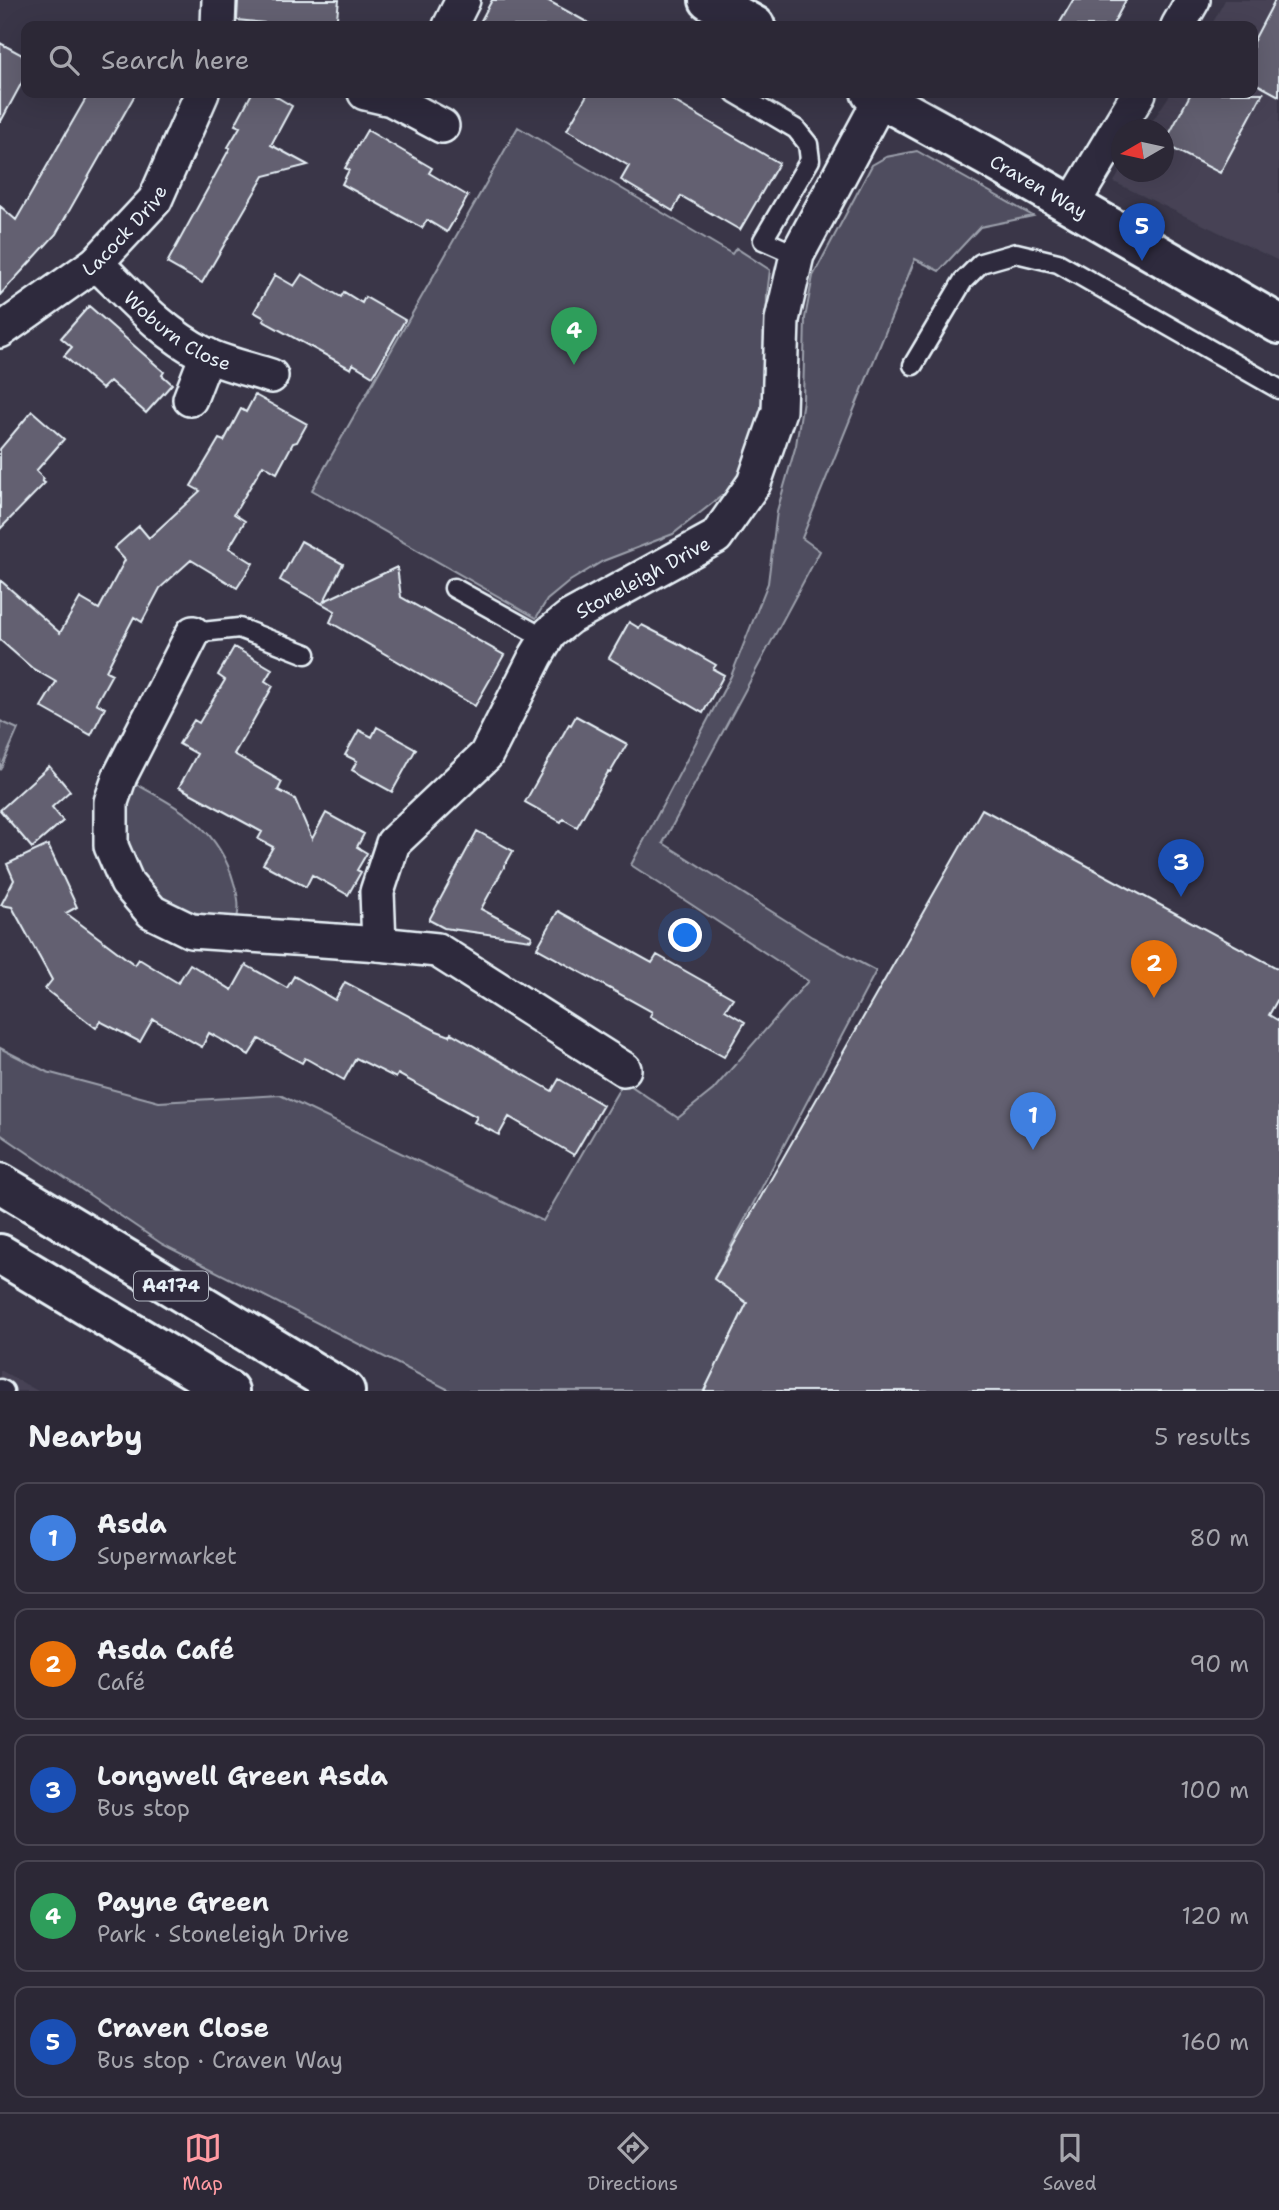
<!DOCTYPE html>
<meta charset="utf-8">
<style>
:root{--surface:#2c2836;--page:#383442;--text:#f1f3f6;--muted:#a6a6ad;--line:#484451;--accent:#ff9aa2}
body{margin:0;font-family:"Shantell Sans",sans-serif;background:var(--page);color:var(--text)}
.compass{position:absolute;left:1111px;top:119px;width:63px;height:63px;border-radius:50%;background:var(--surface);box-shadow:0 7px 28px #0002;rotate:261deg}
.you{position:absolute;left:686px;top:936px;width:24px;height:24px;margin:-18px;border:5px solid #fff;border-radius:50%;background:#1a73e8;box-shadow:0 0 0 10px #1a73e833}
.badge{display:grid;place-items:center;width:46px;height:46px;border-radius:50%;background:var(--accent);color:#fff;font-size:23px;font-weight:700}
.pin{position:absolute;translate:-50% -58px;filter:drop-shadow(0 2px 4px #0008)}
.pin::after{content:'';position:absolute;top:37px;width:24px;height:21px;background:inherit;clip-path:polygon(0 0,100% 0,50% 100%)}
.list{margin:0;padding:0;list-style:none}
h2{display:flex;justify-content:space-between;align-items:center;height:91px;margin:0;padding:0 28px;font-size:30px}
h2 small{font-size:23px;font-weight:400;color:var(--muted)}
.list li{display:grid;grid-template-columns:46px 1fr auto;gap:21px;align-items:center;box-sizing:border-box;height:112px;margin:0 14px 14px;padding:0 14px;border:2px solid var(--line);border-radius:14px}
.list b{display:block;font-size:26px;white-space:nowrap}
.list p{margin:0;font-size:23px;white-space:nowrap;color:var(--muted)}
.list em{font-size:23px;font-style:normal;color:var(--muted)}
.icon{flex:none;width:38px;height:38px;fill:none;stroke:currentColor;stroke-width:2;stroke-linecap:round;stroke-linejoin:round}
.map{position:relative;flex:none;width:1279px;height:1391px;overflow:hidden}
.search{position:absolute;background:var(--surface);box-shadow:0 7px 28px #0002;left:21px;right:21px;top:21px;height:77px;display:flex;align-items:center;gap:18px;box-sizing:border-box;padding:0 24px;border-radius:14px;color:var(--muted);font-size:26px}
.sheet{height:721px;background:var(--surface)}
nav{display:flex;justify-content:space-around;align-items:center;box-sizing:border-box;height:98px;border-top:2px solid var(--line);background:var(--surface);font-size:19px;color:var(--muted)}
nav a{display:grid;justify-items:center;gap:4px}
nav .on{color:var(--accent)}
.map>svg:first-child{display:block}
.built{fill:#464354}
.green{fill:#504e5f;stroke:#9ca0ac;stroke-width:2}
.building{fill:#636171;stroke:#e8f1f8;stroke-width:2}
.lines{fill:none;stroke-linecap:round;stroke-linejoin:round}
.lane-casing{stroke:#e8f1f8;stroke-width:23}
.street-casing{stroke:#e8f1f8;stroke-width:38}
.secondary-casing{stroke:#e8f1f8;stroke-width:44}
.highway-casing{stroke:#e8f1f8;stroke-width:44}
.lane{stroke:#2f2a3d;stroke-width:18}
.street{stroke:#2f2a3d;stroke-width:33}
.secondary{stroke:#2f2a3d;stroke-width:38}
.highway{stroke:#2f2a3d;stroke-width:38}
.labels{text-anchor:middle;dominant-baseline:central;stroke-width:5;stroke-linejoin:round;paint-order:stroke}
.shield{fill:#2f2a3d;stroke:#b0b5c0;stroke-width:2}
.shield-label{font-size:18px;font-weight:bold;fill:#e8f1f8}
.street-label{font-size:19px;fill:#e8f1f8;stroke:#2f2a3d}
</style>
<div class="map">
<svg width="1279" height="1391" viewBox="0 0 1279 1391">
<rect width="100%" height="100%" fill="#3a3648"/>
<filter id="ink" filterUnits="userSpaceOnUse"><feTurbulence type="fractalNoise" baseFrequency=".0143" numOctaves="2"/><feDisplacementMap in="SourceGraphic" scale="14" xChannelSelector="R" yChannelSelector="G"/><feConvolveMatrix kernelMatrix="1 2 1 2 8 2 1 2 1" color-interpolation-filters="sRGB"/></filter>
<g filter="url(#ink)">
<!-- built -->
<path class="built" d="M1225 0H1279V261L1114 182 1121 170 1164 172V130L1147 129 1171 93H1253V26H1211Z
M0 1370 38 1391H0Z"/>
<!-- green -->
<path class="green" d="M518 127 732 254 736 248 770 270 767 295 765 389 758 436 733 487 673 534 603 561 570 581 547 600 536 618 312 490Z
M917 151 1033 216 980 227 939 271 915 259 802 538 820 551 663 843 812 937 876 971 714 1278 747 1303 704 1391H451L162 1244 0 1134V1048L47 1072 159 1102 280 1095 543 1221 624 1081 678 1118 713 1090 808 981 631 865 731 676 768 583 777 511 796 445 803 400 805 318 813 276 872 165 886 157Z
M0 721 18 729 0 770Z
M134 783C180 808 219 828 234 883 238 896 240 905 237 919 185 915 149 904 130 851 127 841 123 831 123 820 123 808 130 794 134 783Z"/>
<!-- building -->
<path class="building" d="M238 0H339L336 26H294L237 20Z
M492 0H547L594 26H478Z
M1073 0H1126L1112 26H1058Z
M1275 0H1279V96L1253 82V42Z
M0 43 26 57V75L0 123Z
M89 93H136L56 234 0 295V206L16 220Z
M252 93H270L292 106 271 145 308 165 264 176 202 283 167 263 230 148 228 147 240 127 235 125Z
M588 93H660L779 163 740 230 681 196 673 211 621 180 629 166 567 130Z
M1191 93H1263L1220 173 1164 144Z
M367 130 432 168 429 173 468 196 447 232 427 220 422 228 342 184 349 170 345 168Z
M302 274 341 297 344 292 362 303 365 297 405 320 373 376 353 364 351 369 263 321 265 318 254 312 275 275 294 286Z
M89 306 164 372 162 375 172 384 146 413 110 381 102 389 64 356 72 347 61 338Z
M255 395 307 424 297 442 293 443 277 473 263 465 234 514 245 521 229 548 253 563 237 588 191 560 160 588 142 622 134 617 106 671 112 674 96 703 105 708 91 735 41 707 56 682 32 668 0 640V580L60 633 80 598 99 609 125 560 114 548 139 526 149 538 200 491 191 486 219 439 224 441 241 409 246 412Z
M32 411 64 439 36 471 44 479 42 481 45 483 0 529V449Z
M301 541 343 564 324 601 397 567 401 597 504 655 475 706 330 622 335 611 280 580Z
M629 622 639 628 642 625 681 645 716 665 713 669 724 675 703 713 609 658Z
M234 647 272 669 265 681 273 686 234 754 282 782 278 790 295 799 312 839 326 813 364 834 357 847 367 853 357 870 361 872 348 895 312 875 306 887 263 864 273 847 258 839 262 832 179 787 197 754 179 744 194 720 199 723 225 680 218 675Z
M576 716 627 744 610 773 608 772 577 827 563 819 561 822 525 802 569 724 571 725Z
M377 727 416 749 392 792 352 770 357 761 345 755 359 730 372 737Z
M49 766 70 791 52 807 63 821 32 848 0 810Z
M982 809 1279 969V997L1269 1015 1279 1021V1391H704L747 1303 714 1279Z
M477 831 513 851 481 909 532 936 531 940 444 928 429 920Z
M48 845 77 907 66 913 135 965 139 959 178 983 190 964 232 990 246 965 287 988 294 976 335 1000 345 982 437 1031 450 1036 451 1033 552 1091 559 1079 603 1105 574 1155 509 1117 499 1135 474 1122 477 1117 398 1074 396 1078 356 1058 344 1080 305 1058 302 1063 259 1039 249 1055 209 1033 202 1047 153 1019 140 1042 100 1021 96 1028 45 989 52 980 12 907 1 905 14 880 7 864Z
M558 911 652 963 657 955 733 998 725 1010 745 1022 724 1057 650 1016 652 1012 537 948Z"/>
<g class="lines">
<defs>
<path id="lane" d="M735 93 796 129 808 144 810 160 763 240 797 255
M913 365 963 281 981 263 1016 253 1058 263 1279 389
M454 588 546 639
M193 633 239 628 306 654
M0 1389 4 1391"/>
<g id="street">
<path d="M218 26 219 0"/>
<path d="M450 26 463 0"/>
<path d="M1178 26 1193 0"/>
<path d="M365 93 391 99 442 126"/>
<path d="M1072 205 1139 93"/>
<path id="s1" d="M96 263C129 295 162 333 204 354 225 364 249 369 271 376"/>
<path id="s2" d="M0 331 96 263 155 200 202 93"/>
<path d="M190 399 207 355"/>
<path d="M193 633 120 776 111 802V846L127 883 152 912 191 931 379 944"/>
<path id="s3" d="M624 1069 437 950 379 944 377 892 393 843 486 755 536 656 550 633 570 617 716 537 754 483 779 411 782 320 797 255 881 98"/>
</g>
<g id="secondary">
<path d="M709 0 755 26"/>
<path id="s4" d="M871 93 988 157 1279 324"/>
</g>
<path id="highway" d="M0 1183 345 1391
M0 1254 229 1391"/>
</defs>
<!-- lane casing -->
<use href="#lane" class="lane-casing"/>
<!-- street casing -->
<use href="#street" class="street-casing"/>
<!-- secondary casing -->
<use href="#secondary" class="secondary-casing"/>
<!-- highway casing -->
<use href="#highway" class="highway-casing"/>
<!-- lane -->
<use href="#lane" class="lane"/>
<!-- street -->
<use href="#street" class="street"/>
<!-- secondary -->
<use href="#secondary" class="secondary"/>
<!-- highway -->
<use href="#highway" class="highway"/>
</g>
</g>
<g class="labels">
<!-- shield labels -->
<rect class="shield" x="134" y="1271.5" width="74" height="29" rx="5"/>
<g class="shield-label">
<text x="171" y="1286">A4174</text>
</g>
<!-- street labels -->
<g class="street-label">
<text stroke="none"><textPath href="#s4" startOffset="192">Craven Way</textPath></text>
<text stroke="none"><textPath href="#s2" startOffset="161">Lacock Drive</textPath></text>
<text stroke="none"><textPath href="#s1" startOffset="107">Woburn Close</textPath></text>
<text stroke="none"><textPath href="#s3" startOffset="758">Stoneleigh Drive</textPath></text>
</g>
</g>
</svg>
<svg class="compass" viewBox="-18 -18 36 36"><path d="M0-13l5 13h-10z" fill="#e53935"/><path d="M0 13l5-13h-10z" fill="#a6a6ad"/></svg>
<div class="you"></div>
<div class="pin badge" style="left:1033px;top:1150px;background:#3f7fe0">1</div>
<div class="pin badge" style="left:1154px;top:998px;background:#e8710a">2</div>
<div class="pin badge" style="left:1181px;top:897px;background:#1a4fb4">3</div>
<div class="pin badge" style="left:574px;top:365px;background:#2e9e5b">4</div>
<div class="pin badge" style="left:1142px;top:261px;background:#1a4fb4">5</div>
<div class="search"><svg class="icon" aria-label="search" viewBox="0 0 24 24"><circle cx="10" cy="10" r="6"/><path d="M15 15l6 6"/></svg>Search here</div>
</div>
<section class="sheet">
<h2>Nearby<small>5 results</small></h2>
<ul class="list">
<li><span class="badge" style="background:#3f7fe0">1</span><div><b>Asda</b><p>Supermarket</p></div><em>80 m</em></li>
<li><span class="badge" style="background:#e8710a">2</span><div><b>Asda Café</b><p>Café</p></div><em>90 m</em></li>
<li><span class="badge" style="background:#1a4fb4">3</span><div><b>Longwell Green Asda</b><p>Bus stop</p></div><em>100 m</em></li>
<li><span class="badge" style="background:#2e9e5b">4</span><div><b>Payne Green</b><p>Park · Stoneleigh Drive</p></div><em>120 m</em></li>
<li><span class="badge" style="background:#1a4fb4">5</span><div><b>Craven Close</b><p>Bus stop · Craven Way</p></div><em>160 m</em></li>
</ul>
</section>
<nav>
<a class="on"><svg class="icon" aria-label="map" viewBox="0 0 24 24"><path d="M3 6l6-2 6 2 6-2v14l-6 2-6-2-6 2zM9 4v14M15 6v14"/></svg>Map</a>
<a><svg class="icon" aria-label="directions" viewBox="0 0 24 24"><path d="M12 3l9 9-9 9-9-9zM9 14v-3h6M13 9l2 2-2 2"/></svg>Directions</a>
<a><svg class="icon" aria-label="saved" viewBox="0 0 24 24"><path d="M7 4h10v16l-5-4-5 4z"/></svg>Saved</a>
</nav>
